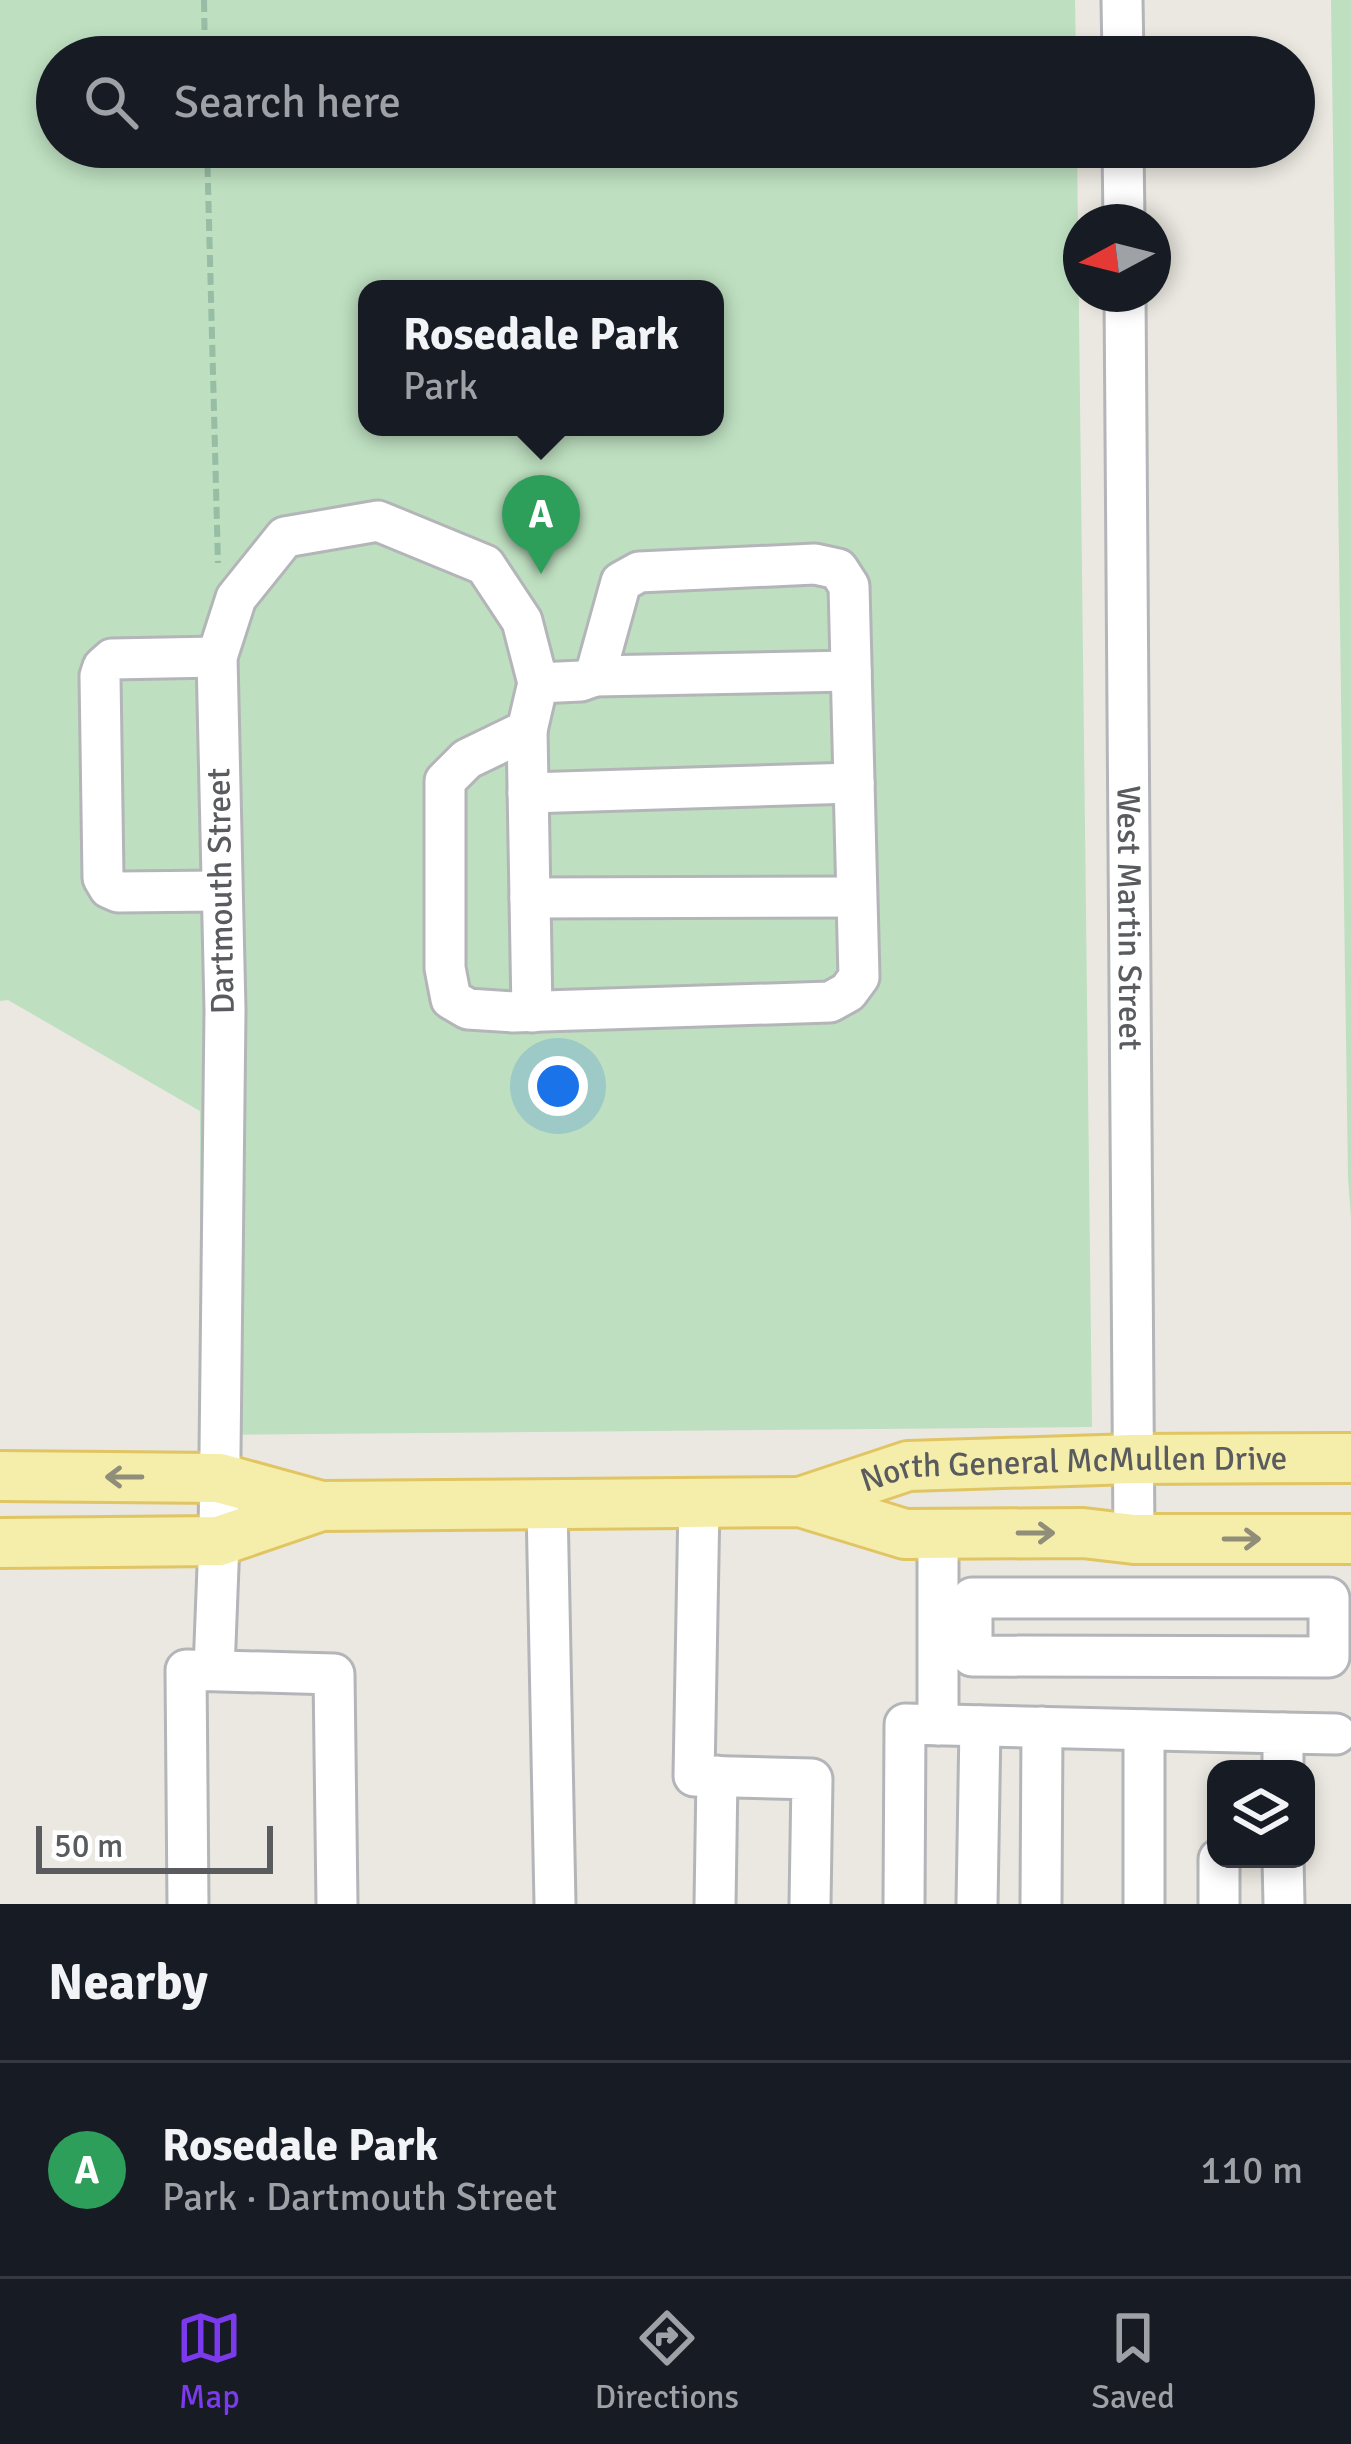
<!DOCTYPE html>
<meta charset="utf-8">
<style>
:root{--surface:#171b24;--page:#20242c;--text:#f1f3f6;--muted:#9ea1a6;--line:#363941;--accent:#7c3aed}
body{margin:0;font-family:Signika,sans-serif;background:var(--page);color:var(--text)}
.controls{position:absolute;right:36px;bottom:36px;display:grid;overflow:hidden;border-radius:24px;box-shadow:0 6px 18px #0003}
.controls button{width:108px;height:108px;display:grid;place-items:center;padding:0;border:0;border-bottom:3px solid var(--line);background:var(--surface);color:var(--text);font:60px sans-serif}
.compass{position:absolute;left:1063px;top:204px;width:108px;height:108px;border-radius:50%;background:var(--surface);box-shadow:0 6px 18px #0003;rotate:263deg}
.scale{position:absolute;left:36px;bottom:30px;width:237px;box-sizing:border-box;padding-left:12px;border:6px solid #595b5f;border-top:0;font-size:33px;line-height:42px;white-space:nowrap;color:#595b5f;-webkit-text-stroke:9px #fff;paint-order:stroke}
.you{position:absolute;left:558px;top:1086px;width:42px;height:42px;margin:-30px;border:9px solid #fff;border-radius:50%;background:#1a73e8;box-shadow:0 0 0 18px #1a73e833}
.badge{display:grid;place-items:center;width:78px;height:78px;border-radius:50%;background:var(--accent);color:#fff;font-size:39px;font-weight:700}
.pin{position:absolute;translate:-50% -99px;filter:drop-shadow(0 3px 6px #0008)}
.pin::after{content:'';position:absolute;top:63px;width:42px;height:36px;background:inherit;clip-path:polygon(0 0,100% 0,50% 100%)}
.popup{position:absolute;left:358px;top:280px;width:366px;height:156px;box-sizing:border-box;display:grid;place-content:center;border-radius:24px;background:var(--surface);filter:drop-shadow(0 3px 9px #0005);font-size:39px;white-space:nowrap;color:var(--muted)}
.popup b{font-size:45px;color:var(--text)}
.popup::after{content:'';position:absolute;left:50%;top:100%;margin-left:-24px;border:24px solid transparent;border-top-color:var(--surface)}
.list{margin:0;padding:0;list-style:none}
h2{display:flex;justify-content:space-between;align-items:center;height:156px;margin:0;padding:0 48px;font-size:51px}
h2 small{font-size:39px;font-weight:400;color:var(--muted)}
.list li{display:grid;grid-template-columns:78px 1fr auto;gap:36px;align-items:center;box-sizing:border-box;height:216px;padding:0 48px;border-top:3px solid var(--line)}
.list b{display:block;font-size:45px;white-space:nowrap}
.list p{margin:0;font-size:39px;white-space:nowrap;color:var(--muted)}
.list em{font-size:39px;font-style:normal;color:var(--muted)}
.icon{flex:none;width:66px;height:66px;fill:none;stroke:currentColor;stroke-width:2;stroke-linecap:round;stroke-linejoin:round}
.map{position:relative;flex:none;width:1351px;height:1904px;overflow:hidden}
.search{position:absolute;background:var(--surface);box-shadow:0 6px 18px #0003;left:36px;right:36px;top:36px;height:132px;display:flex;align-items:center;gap:30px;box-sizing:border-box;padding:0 42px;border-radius:66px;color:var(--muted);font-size:45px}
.sheet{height:372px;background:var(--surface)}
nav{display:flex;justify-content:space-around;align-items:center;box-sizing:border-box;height:168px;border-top:3px solid var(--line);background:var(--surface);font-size:33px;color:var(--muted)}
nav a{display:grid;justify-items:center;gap:6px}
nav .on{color:var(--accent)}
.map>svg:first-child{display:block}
.green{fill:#bedfc0;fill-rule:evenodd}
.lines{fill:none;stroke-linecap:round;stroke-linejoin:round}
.minor-casing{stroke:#b3b5b9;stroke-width:45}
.major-casing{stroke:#e0c562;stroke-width:54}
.path{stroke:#97bda4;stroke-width:6;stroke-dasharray:12 6;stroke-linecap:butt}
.minor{stroke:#fff;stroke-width:39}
.major{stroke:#f5edaa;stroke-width:48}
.oneway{stroke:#908e79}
.labels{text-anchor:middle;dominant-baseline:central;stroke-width:9;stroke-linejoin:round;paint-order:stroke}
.street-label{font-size:33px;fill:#595b5f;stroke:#fff}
</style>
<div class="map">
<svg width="1351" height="1904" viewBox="0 0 1351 1904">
<rect width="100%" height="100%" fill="#eae8e0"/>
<!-- green -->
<path class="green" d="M0 0H1075L1076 57H57V147H1077L1092 1427 201 1435 200 1111 8 1000 0 1001ZM367 289H715V427H367Z
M1331 0H1351V1217L1348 1177Z"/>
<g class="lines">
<defs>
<g id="minor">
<path d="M1122 0 1123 57"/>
<path d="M1123 147 1124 222"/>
<path id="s1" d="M1125 294 1134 1539"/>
<path d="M217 657 112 659 103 667 100 676 103 878 109 888 118 892 220 891"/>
<path d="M595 676 851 671"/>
<path d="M527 730 532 1012"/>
<path d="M528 793 854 783"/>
<path d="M530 898 856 897"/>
<path d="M699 1503 694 1776 812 1779 810 1904"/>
<path d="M547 1505 555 1904"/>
<path d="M938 1533V1725"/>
<path d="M972 1598H1329V1657L972 1656Z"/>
<path d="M214 1670 219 1541 225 1010 217 657 236 598 285 537 378 521 485 565 522 621 538 683 527 730 467 759 445 781V968L451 999 468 1009 513 1012 830 1002 848 992 859 977 849 586 838 569 815 564 639 572 621 582 595 676 581 681 538 683"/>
<path d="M1144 1730V1904"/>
<path d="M1283 1733 1336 1734"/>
<path d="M1283 1859 1284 1904"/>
<path d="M188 1904 186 1670 334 1674 337 1904"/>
<path d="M715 1904 717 1776"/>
<path d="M904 1904 905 1724 1283 1733V1769"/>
<path d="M977 1904 980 1726"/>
<path d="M1041 1904 1042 1727"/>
<path d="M1219 1904V1859"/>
</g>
<g id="major">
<path d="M0 1476 219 1478 321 1506 800 1502 905 1534 1083 1533 1134 1539H1351"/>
<path id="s2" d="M800 1502 908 1466 1133 1459 1351 1458"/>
<path d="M0 1543 219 1541 321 1506"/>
</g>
</defs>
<!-- minor casing -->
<use href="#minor" class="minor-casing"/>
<!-- major casing -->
<use href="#major" class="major-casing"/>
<!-- path -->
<path class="path" d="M204 0 205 57
M207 147 218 563"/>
<!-- minor -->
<use href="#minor" class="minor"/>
<!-- major -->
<use href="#major" class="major"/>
</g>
<!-- one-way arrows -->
<defs><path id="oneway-shaft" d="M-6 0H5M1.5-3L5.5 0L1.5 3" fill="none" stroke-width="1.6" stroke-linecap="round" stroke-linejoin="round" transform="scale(3)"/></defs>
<g class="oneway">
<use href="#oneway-shaft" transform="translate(124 1477) rotate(-180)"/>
<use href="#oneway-shaft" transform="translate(1036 1533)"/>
<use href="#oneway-shaft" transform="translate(1242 1539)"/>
</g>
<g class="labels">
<!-- street labels -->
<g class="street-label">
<text transform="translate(221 891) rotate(-91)">Dartmouth Street</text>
<text stroke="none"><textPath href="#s1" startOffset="624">West Martin Street</textPath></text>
<text stroke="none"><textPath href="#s2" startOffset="279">North General McMullen Drive</textPath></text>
</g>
</g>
</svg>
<div class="controls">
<button><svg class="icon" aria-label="layers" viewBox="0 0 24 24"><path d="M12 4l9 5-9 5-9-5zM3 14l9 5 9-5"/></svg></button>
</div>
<svg class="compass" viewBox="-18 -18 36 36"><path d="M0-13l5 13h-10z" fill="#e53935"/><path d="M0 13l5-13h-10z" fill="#9ea1a6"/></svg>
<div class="scale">50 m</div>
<div class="you"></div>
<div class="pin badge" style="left:541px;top:574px;background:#2e9e5b">A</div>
<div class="popup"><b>Rosedale Park</b>Park</div>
<div class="search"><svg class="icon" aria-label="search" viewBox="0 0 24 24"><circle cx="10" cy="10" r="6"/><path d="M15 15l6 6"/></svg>Search here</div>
</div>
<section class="sheet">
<h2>Nearby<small></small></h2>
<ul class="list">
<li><span class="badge" style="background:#2e9e5b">A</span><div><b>Rosedale Park</b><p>Park · Dartmouth Street</p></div><em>110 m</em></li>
</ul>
</section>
<nav>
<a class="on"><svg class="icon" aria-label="map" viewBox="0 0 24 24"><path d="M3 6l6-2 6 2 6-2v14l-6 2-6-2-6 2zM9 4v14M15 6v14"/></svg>Map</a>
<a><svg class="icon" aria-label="directions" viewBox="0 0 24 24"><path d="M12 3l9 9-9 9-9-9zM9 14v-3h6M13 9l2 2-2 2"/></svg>Directions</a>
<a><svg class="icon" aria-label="saved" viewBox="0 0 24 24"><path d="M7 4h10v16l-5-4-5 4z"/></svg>Saved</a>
</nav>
